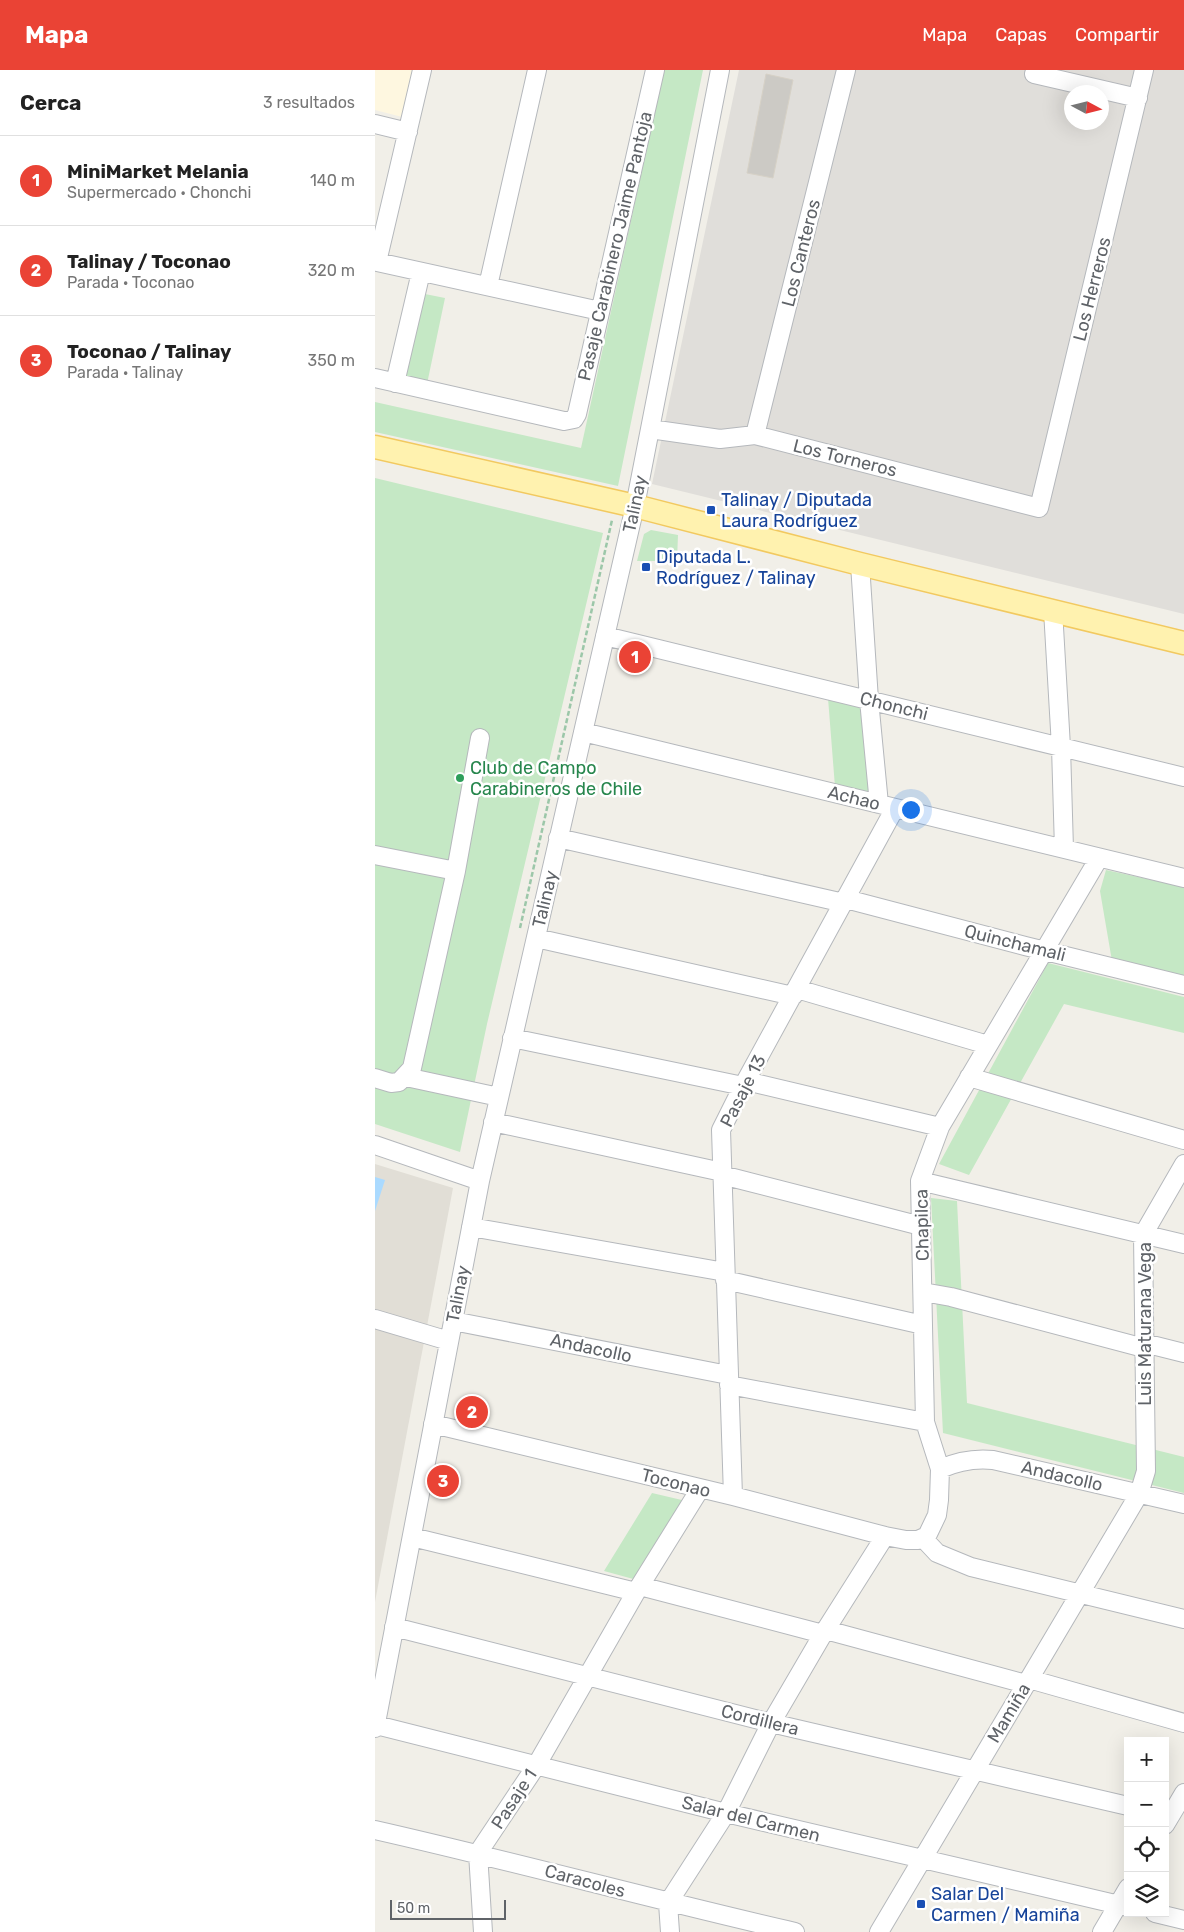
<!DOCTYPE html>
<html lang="es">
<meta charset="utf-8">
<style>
:root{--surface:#fff;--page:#f6f6f6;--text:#222;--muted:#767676;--line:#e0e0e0;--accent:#ea4335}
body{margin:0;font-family:Rubik,sans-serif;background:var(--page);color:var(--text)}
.controls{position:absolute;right:15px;bottom:15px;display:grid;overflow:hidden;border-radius:0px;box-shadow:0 5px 20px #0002}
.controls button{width:45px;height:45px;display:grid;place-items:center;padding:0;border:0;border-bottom:1px solid var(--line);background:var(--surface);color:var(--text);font:25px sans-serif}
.compass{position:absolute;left:689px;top:15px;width:45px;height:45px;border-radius:50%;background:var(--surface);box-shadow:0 5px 20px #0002;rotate:97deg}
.scale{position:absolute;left:15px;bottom:12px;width:116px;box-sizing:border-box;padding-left:5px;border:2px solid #5f6368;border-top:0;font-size:14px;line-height:18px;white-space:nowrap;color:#5f6368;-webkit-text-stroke:4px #fff;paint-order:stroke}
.you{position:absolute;left:535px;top:739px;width:18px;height:18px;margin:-12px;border:4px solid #fff;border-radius:50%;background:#1a73e8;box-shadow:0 0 0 8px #1a73e833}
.badge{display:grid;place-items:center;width:32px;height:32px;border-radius:50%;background:var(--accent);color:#fff;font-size:16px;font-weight:700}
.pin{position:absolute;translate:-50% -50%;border:2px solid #fff;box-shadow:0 1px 5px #0006}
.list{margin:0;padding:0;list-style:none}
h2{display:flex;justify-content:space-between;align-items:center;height:65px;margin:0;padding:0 20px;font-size:21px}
h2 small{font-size:16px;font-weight:400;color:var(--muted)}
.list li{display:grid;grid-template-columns:32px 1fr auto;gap:15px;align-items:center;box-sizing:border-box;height:90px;padding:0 20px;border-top:1px solid var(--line)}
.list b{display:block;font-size:19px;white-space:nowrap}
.list p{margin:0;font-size:16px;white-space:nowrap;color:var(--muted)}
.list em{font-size:16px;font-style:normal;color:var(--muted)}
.icon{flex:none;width:28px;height:28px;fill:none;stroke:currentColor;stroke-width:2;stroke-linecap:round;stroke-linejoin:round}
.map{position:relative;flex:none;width:809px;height:1862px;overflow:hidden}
header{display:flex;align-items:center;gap:30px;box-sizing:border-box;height:70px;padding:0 25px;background:var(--accent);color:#fff}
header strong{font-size:24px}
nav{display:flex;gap:28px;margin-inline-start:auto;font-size:18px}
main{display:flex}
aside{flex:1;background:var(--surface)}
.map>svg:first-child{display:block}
.commercial{fill:#fef7e0}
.industrial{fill:#e0deda;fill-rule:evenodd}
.education{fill:#e1ded6}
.green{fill:#c5e8c5}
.water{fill:#aadaff}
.building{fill:#cccac5;stroke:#d6d1c6}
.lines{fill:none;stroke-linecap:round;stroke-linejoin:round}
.minor-casing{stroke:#b5b8bc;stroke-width:20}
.major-casing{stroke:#f2c960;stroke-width:25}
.path{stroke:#9cc7a9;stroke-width:2.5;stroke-dasharray:5 2.5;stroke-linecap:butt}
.minor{stroke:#fff;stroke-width:18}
.major{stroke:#fff2af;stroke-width:22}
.transit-dot{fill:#1a4fb4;stroke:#fff;stroke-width:2}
.leisure-dot{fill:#2e9e5b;stroke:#fff;stroke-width:2}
.labels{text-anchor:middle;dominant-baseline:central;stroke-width:5;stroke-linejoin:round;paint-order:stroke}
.street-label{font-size:18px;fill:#5f6368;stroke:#fff}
.transit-label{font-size:18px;fill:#164399;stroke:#fff;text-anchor:start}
.leisure-label{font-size:18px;fill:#27864d;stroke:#fff;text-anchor:start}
</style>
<header>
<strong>Mapa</strong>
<nav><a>Mapa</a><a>Capas</a><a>Compartir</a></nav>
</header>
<main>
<aside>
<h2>Cerca<small>3 resultados</small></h2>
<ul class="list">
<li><span class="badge">1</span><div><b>MiniMarket Melania</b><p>Supermercado · Chonchi</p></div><em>140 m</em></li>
<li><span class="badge">2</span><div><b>Talinay / Toconao</b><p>Parada · Toconao</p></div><em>320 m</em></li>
<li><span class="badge">3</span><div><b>Toconao / Talinay</b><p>Parada · Talinay</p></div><em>350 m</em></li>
</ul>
</aside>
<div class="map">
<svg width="809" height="1862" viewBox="0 0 809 1862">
<rect width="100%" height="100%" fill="#f1efe8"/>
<!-- commercial -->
<path class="commercial" d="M0 0H46L35 49 0 40Z"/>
<!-- industrial -->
<path class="industrial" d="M364 0H809V544L277 414ZM696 22H726V52H696Z"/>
<!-- education -->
<path class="education" d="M0 1094 78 1118 0 1532Z"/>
<!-- green -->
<path class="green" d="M289 0H328L243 416 0 362V332L206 378Z
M45 223 70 228 52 314 27 309Z
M0 408 228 463 112 954 85 1082 0 1054Z
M276 460 303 465 302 491H262L269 464Z
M453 628 489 635 499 727 460 717Z
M731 800 809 817V907L737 891 725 821Z
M673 893 809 927V963L689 934 594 1105 564 1094Z
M556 1128 582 1131 592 1333 809 1387V1423L568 1363Z
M277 1423 311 1431 262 1510 229 1501Z"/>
<!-- water -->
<path class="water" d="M0 1107 10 1110 0 1141Z"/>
<!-- building -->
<path class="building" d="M391 4 418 10 398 108 372 103Z"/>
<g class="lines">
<defs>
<path id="minor" d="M47 0 2 192 225 241
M659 4 763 28
M0 54 33 62
M113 216 162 0
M0 308 189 351 199 349 202 344 280 0
M20 313 46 202
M275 359 345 369 380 365 664 438 769 0
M380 365 471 0
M485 494 494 630 504 734
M678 540 686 677 689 779
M230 566 809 707
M208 662 809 808
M183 768 469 833
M0 785 81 801
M471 829 650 876 809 915
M161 868 418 926
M422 919 613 975
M137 968 368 1016
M31 1007 124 1027
M594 1007 809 1070
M0 1008 16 1013 24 1012 37 998 81 801 105 668
M371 1011 565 1057
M118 1052 347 1102
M0 1075 105 1111
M347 1105 546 1156
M545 1111 809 1174
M96 1157 350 1202
M350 1210 548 1255
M548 1222 576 1227 769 1278
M0 1249 74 1271
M78 1251 353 1305
M769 1273 809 1283
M354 1315 550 1352
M58 1354 358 1426 510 1466 531 1470H543L552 1466 562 1445 564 1430 565 1399 550 1352 545 1111 565 1057 724 788
M565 1399C583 1391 599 1388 618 1390L809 1434
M358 1426 346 1060 368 1016 520 738
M37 1467 261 1522
M548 1468 562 1483 596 1497 809 1549
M265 1516 448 1564
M19 1557 396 1653 753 1736
M451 1560 651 1614
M654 1609 809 1653
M1 1655 351 1743 753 1837
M0 1658 105 1111 260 436 345 0
M790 1755 809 1723
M0 1760C141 1792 280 1830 420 1862
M780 1843 809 1850
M108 1862 103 1783 161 1696 261 1522 325 1419
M295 1862 293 1833 351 1743 396 1653 448 1564 510 1466
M504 1862 764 1424 771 1401 768 1165 809 1094
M727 1862 753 1818"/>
<path id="major" d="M0 377 260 436 485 494 809 573"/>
</defs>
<!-- minor casing -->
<use href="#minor" class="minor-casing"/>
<!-- major casing -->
<use href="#major" class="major-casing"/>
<!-- path -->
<path class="path" d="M145 858 237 450"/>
<!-- minor -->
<use href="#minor" class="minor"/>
<!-- major -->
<use href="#major" class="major"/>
</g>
<!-- markers -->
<g class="transit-dot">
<rect x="331" y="435" width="10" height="10" rx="2.5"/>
<rect x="266" y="492" width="10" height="10" rx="2.5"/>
<rect x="541" y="1829" width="10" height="10" rx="2.5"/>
</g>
<circle class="leisure-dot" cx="85" cy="708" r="5"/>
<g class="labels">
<!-- street labels -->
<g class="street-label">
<text transform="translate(240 176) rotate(-77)">Pasaje Carabinero Jaime Pantoja</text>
<text transform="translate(426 183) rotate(-76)">Los Canteros</text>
<text transform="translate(717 219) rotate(-76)">Los Herreros</text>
<text transform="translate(470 388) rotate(14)">Los Torneros</text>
<text transform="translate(260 434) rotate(-78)">Talinay</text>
<text transform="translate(519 636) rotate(14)">Chonchi</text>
<text transform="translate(479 728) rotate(14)">Achao</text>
<text transform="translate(170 829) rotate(-77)">Talinay</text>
<text transform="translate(640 873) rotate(14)">Quinchamali</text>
<text transform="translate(368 1021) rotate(-63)">Pasaje 13</text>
<text transform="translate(547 1155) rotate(-91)">Chapilca</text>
<text transform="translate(83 1224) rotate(-79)">Talinay</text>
<text transform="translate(770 1254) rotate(-90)">Luis Maturana Vega</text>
<text transform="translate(216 1278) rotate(12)">Andacollo</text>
<text transform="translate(687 1406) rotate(13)">Andacollo</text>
<text transform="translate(301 1413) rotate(14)">Toconao</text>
<text transform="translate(634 1643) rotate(-59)">Mamiña</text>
<text transform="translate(385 1650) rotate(14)">Cordillera</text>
<text transform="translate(139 1729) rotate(-57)">Pasaje 1</text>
<text transform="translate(376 1749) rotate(14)">Salar del Carmen</text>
<text transform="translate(210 1811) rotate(15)">Caracoles</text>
</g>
<!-- transit labels -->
<g class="transit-label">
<text x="346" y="430">Talinay / Diputada<tspan x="346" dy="21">Laura Rodríguez</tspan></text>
<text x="281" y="487">Diputada L.<tspan x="281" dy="21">Rodríguez / Talinay</tspan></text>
<text x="556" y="1824">Salar Del<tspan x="556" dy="21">Carmen / Mamiña</tspan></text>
</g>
<!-- leisure labels -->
<g class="leisure-label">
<text x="95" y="698">Club de Campo<tspan x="95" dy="21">Carabineros de Chile</tspan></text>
</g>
</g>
</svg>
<div class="controls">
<button>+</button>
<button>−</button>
<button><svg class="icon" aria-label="locate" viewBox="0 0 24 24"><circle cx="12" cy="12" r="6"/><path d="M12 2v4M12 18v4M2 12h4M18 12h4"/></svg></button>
<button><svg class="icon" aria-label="layers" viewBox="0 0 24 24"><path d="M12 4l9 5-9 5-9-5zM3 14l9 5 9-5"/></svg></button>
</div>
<svg class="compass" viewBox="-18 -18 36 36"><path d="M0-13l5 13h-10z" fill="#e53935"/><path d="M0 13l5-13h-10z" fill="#767676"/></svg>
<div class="scale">50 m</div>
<div class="you"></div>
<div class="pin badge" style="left:260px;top:587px">1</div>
<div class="pin badge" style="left:97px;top:1342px">2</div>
<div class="pin badge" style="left:68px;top:1411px">3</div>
</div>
</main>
